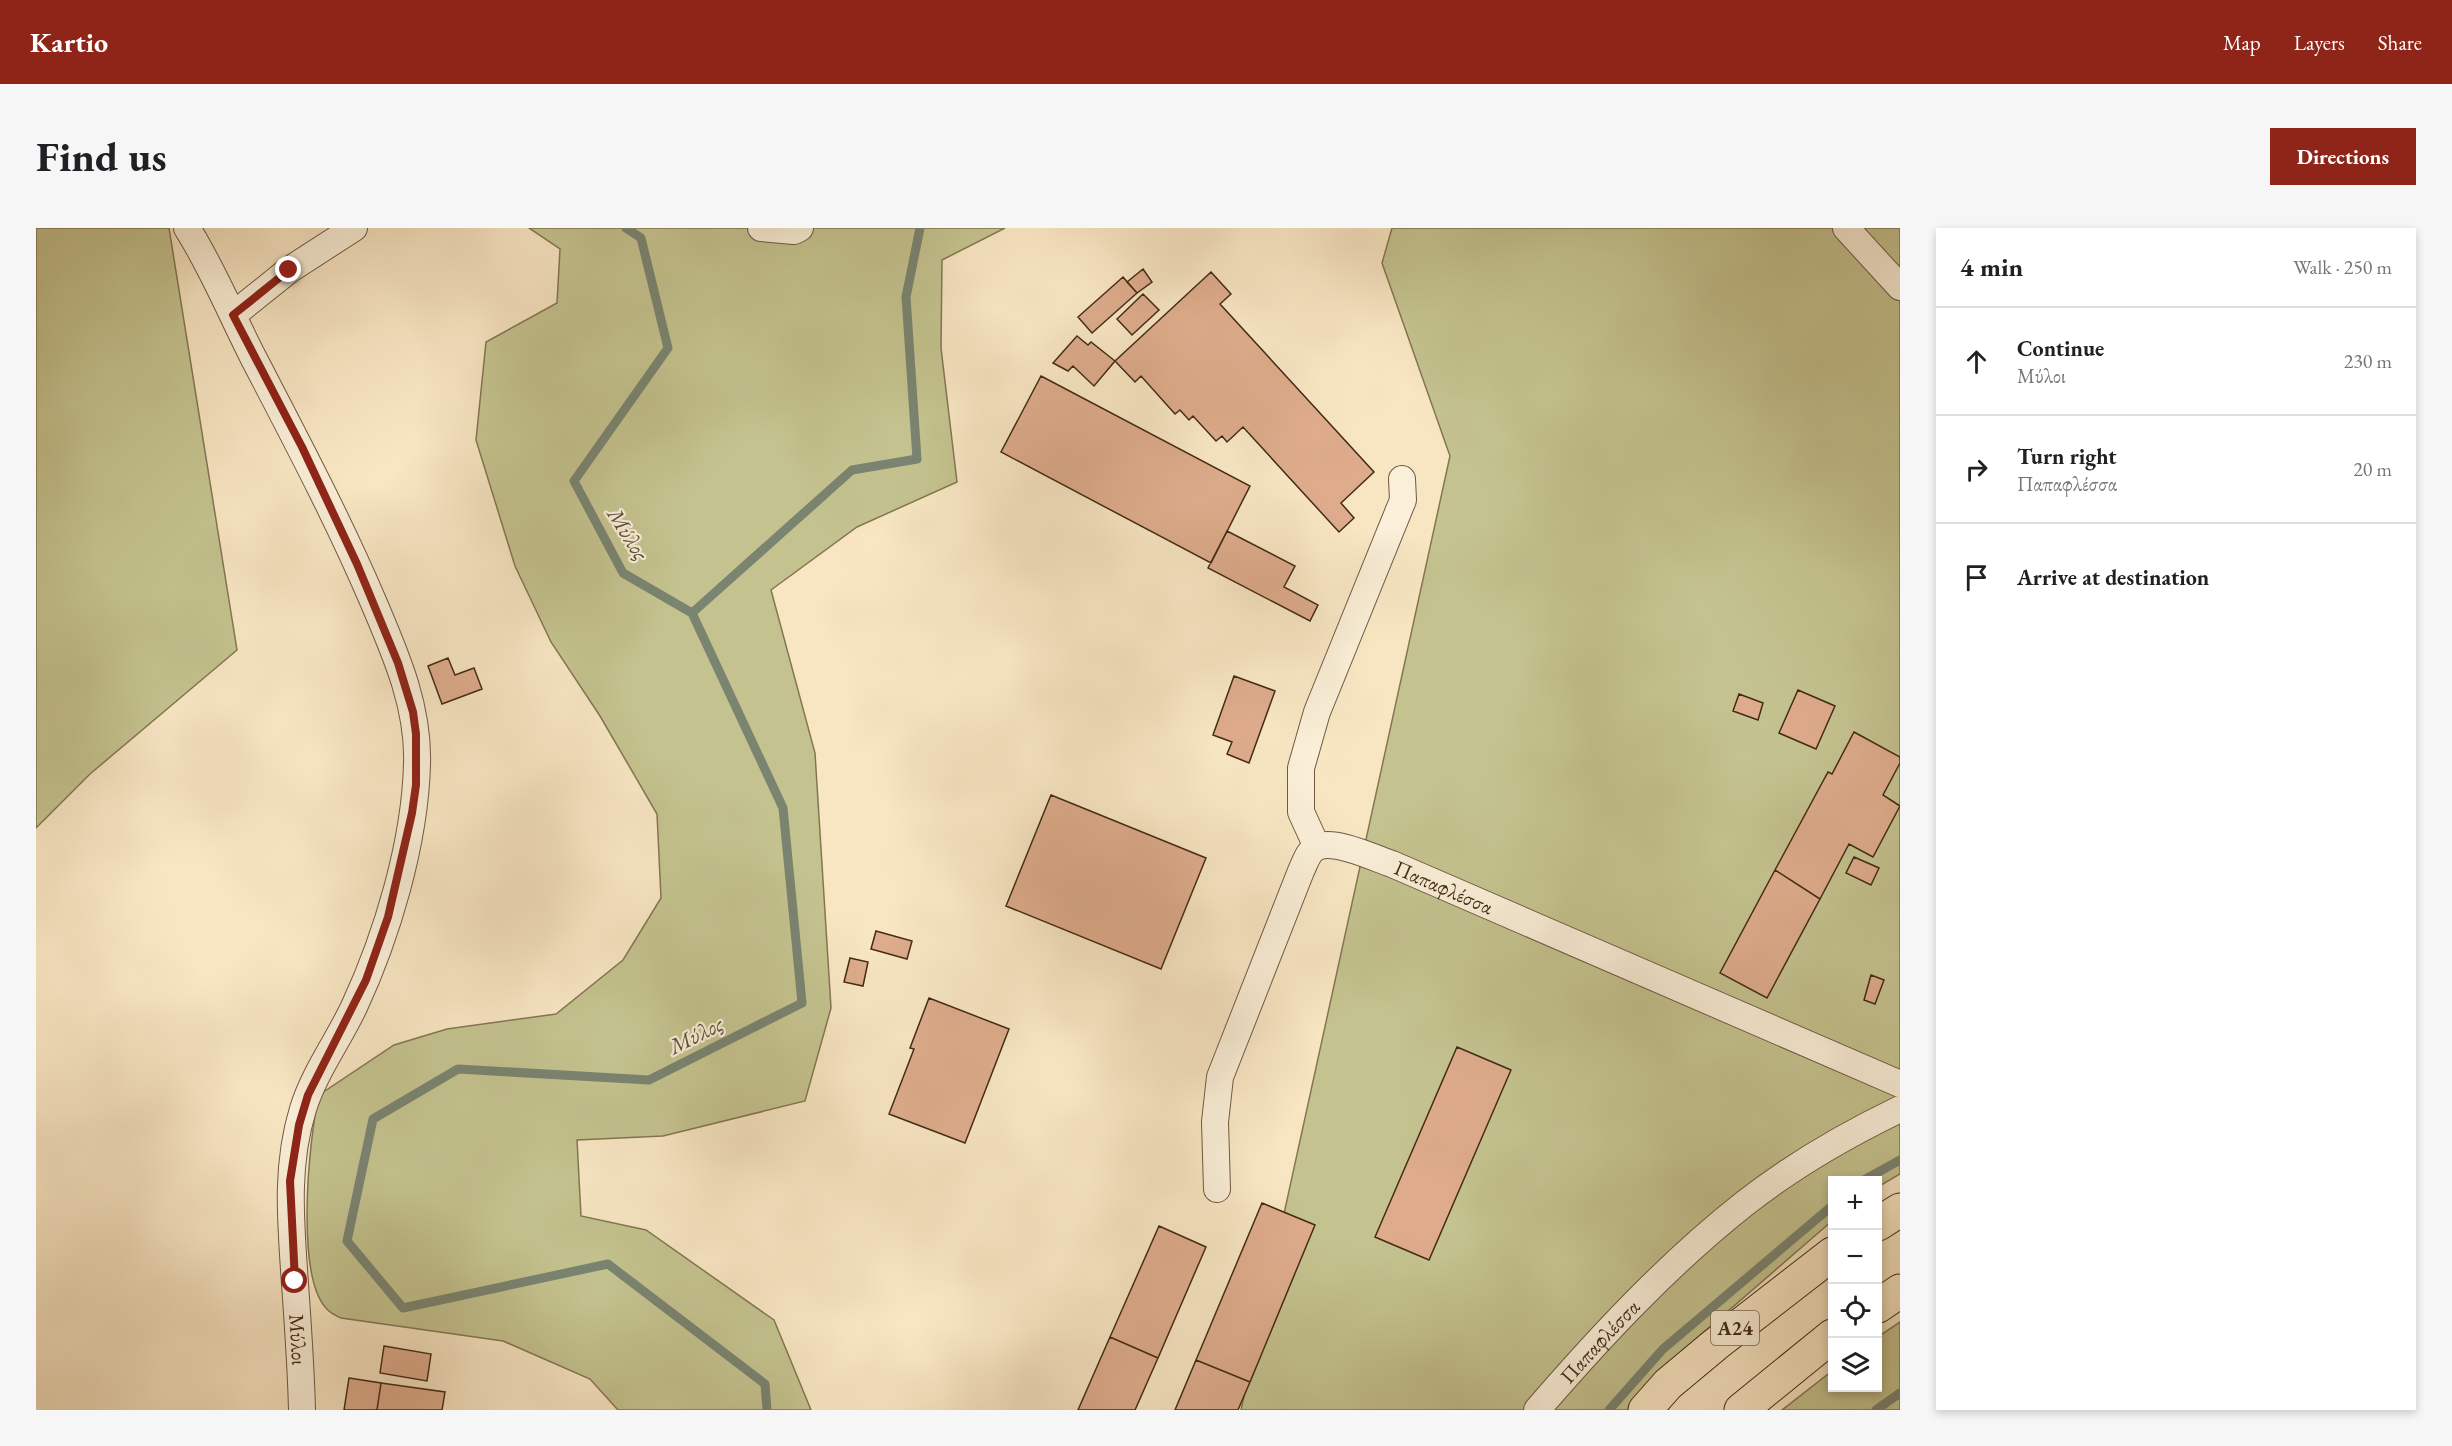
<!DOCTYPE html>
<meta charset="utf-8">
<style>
:root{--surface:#fff;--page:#f6f6f6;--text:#202124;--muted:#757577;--line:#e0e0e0;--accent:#8f2418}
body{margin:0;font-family:"EB Garamond",serif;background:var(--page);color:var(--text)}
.controls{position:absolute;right:18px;bottom:18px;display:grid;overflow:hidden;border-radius:0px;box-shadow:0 3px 9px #0003}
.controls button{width:54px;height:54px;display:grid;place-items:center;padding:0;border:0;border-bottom:2px solid var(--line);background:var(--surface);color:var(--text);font:30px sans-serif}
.stop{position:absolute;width:18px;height:18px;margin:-14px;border:4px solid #8f2418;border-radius:50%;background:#fff}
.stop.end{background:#8f2418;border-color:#fff;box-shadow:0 2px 6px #0008}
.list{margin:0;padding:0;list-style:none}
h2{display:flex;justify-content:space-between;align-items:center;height:78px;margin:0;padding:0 24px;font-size:26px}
h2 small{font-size:20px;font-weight:400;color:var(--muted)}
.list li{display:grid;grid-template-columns:39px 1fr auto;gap:18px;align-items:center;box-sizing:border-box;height:108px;padding:0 24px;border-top:2px solid var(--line)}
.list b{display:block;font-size:22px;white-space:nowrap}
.list p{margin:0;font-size:20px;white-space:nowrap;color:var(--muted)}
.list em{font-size:20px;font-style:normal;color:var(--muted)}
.icon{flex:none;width:33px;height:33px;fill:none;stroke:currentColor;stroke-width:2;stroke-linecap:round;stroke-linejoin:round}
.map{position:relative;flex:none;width:1864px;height:1182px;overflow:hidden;border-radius:0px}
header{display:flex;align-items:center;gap:36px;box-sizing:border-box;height:84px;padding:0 30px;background:var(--accent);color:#fff}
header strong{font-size:28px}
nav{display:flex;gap:33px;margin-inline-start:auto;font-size:21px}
.intro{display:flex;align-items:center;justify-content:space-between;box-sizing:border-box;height:144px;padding:0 36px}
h1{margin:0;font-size:42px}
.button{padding:15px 27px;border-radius:0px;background:var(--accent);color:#fff;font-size:21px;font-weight:700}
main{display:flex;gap:36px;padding:0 36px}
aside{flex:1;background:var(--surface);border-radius:0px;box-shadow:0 3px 9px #0003}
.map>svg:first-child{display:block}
.green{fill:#c4c38f;stroke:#847653;stroke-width:1.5}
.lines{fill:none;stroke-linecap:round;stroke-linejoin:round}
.stream{stroke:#7a8471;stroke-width:9}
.building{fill:#deac8c;stroke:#432a17;stroke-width:1.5}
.street-casing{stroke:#705942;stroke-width:28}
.highway-casing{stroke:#432a17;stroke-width:35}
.street{stroke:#faefd8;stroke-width:26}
.highway{stroke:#f8e6c3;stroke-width:33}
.route{stroke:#8f2418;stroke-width:8}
.labels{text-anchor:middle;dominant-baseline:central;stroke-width:4.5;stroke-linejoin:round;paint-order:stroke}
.shield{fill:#faefd8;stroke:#7a6551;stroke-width:1.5}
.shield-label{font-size:20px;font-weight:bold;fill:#432a17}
.street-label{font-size:21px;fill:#432a17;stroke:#faefd8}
.water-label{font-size:22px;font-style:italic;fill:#5a503c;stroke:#faefd8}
</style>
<header>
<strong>Kartio</strong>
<nav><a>Map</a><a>Layers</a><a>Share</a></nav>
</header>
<div class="intro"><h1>Find us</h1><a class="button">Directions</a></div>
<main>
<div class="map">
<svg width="1864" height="1182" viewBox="0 0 1864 1182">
<rect width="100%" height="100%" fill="#f8e6c3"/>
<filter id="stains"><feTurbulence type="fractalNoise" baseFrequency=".00333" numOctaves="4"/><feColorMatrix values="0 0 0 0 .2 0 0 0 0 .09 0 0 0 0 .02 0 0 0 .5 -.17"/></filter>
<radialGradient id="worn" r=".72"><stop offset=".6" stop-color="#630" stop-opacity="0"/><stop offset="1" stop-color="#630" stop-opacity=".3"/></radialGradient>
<!-- green -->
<path class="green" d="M0 0H133L201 422 54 546 0 600Z
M493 0H969L906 32 905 120 921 254 821 299 735 362 779 525 795 780 769 873 627 908 541 912 545 988 610 1002 738 1092 775 1182H582L554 1151 467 1113 305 1090C301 1088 296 1086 293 1083 258 1054 273 909 283 867L358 817 411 801 520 786 587 732 625 670 621 586 564 488 515 414 479 338 440 212 450 114 521 75 524 21Z
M1356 0H1864V946L1842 959V952H1796V993L1638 1130 1594 1182H1205L1414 228 1346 35Z
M1864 1094V1182H1746L1796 1143V1160H1842V1109Z"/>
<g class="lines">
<!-- stream -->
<path class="stream" d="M590 0 605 10 632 120 538 253 587 345 656 385 747 580 766 775 613 852 422 841 337 891 311 1013 367 1080 572 1036 729 1156 731 1182
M656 385 816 242 881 231 870 69 884 0
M1828 952 1864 932
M1573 1182 1627 1121 1796 978
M1840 1182 1864 1165"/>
</g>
<!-- building -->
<path class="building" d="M1107 41 1116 54 1101 65 1091 54Z
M1175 44 1195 66 1184 76 1338 244 1305 275 1318 290 1303 304 1207 199 1191 214 1186 208 1180 213 1157 188 1153 192 1144 182 1139 186 1105 148 1099 154 1079 133Z
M1087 49 1101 65 1056 105 1042 89Z
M1107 66 1123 82 1096 107 1081 91Z
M1041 108 1052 117 1055 114 1079 133 1058 158 1037 138 1032 143 1017 135Z
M1005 148 1214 258 1175 335 965 224Z
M1191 303 1259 338 1248 359 1282 377 1274 393 1172 340Z
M412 430 419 447 438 440 446 461 406 476 392 438Z
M1198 448 1239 463 1213 535 1191 526 1196 514 1177 507Z
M1762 462 1799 478 1780 521 1743 505Z
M1703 466 1727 475 1722 492 1697 483Z
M1818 504 1864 529V535L1847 567 1864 578 1837 629 1813 616 1784 671 1739 642 1792 544 1796 546Z
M1015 567 1170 630 1125 741 970 678Z
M1818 629 1843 640 1835 657 1810 645Z
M1739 642 1784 671 1731 770 1684 745Z
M840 703 876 713 871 731 835 721Z
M814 730 832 734 827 758 808 754Z
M1835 747 1848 752 1839 776 1828 772Z
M893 770 973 801 929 915 853 886 878 821 874 820Z
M1421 819 1475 842 1393 1032 1339 1009Z
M1226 975 1279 997 1214 1154 1160 1132Z
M1123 998 1170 1019 1122 1130 1074 1109Z
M1074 1109 1122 1130 1099 1182H1042Z
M348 1118 395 1126 391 1153 344 1145Z
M1160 1132 1214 1154 1202 1182H1139Z
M313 1150 345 1155 341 1182H308Z
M345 1155 409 1164 406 1182H341Z"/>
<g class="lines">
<defs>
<g id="street">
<path id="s1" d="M151 0C177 41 195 86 217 129 259 210 301 289 337 373 359 425 383 478 381 536 379 615 351 708 318 779 302 813 278 845 267 881 249 939 255 996 259 1056 262 1098 265 1140 266 1182"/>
<path d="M725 0 758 3 764 0"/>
<path d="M1810 0 1864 59"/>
<path d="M197 87 253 42 318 0"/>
<path d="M1281 619 1265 584V540L1281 484 1367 272 1366 251"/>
<path id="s2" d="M1181 961 1179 894 1184 849 1265 643C1269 635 1272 623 1281 619 1299 611 1338 630 1356 636L1864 856"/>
<path id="s3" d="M1501 1182C1564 1109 1632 1036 1708 976 1755 939 1810 907 1864 881"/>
</g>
<path id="highway" d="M1842 996 1864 982
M1842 1078 1864 1063
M1609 1182 1632 1156 1680 1116 1796 1026
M1705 1182 1796 1108"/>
</defs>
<!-- street casing -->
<use href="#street" class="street-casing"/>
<!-- highway casing -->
<use href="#highway" class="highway-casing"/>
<!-- street -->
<use href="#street" class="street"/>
<!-- highway -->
<use href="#highway" class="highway"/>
</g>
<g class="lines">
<!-- route -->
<path class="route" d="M253 42 197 87 266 219 321 336 362 435 377 484 380 506V557L376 585 352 689 330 752 272 867 263 897 254 953 259 1053"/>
</g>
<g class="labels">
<!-- shield labels -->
<rect class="shield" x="1675" y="1083" width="48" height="34" rx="4.5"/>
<g class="shield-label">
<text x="1699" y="1100">Α24</text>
</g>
<!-- street labels -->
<g class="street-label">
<text stroke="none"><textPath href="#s2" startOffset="498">Παπαφλέσσα</textPath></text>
<text stroke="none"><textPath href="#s1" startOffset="1186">Μύλοι</textPath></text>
<text stroke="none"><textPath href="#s3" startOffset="93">Παπαφλέσσα</textPath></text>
</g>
<!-- water labels -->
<g class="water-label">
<text transform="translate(592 306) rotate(58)">Μύλος</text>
<text transform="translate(660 807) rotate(-27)">Μύλος</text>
</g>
</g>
<rect width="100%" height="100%" filter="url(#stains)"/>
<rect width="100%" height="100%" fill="url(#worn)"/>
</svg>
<div class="controls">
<button>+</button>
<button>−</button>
<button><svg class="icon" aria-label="locate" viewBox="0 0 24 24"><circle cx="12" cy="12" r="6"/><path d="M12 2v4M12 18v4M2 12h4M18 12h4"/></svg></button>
<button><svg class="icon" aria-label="layers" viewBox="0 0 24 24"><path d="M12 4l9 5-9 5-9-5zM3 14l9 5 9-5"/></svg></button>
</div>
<div class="stop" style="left:259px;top:1053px"></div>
<div class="stop end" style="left:253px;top:42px"></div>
</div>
<aside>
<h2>4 min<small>Walk · 250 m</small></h2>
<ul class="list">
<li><svg class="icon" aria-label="ahead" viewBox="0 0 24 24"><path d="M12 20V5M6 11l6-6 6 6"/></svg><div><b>Continue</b><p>Μύλοι</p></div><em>230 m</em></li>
<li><svg class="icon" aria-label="right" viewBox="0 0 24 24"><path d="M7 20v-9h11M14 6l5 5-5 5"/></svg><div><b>Turn right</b><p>Παπαφλέσσα</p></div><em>20 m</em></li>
<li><svg class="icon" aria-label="arrive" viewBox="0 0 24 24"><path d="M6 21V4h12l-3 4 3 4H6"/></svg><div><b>Arrive at destination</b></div></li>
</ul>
</aside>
</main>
